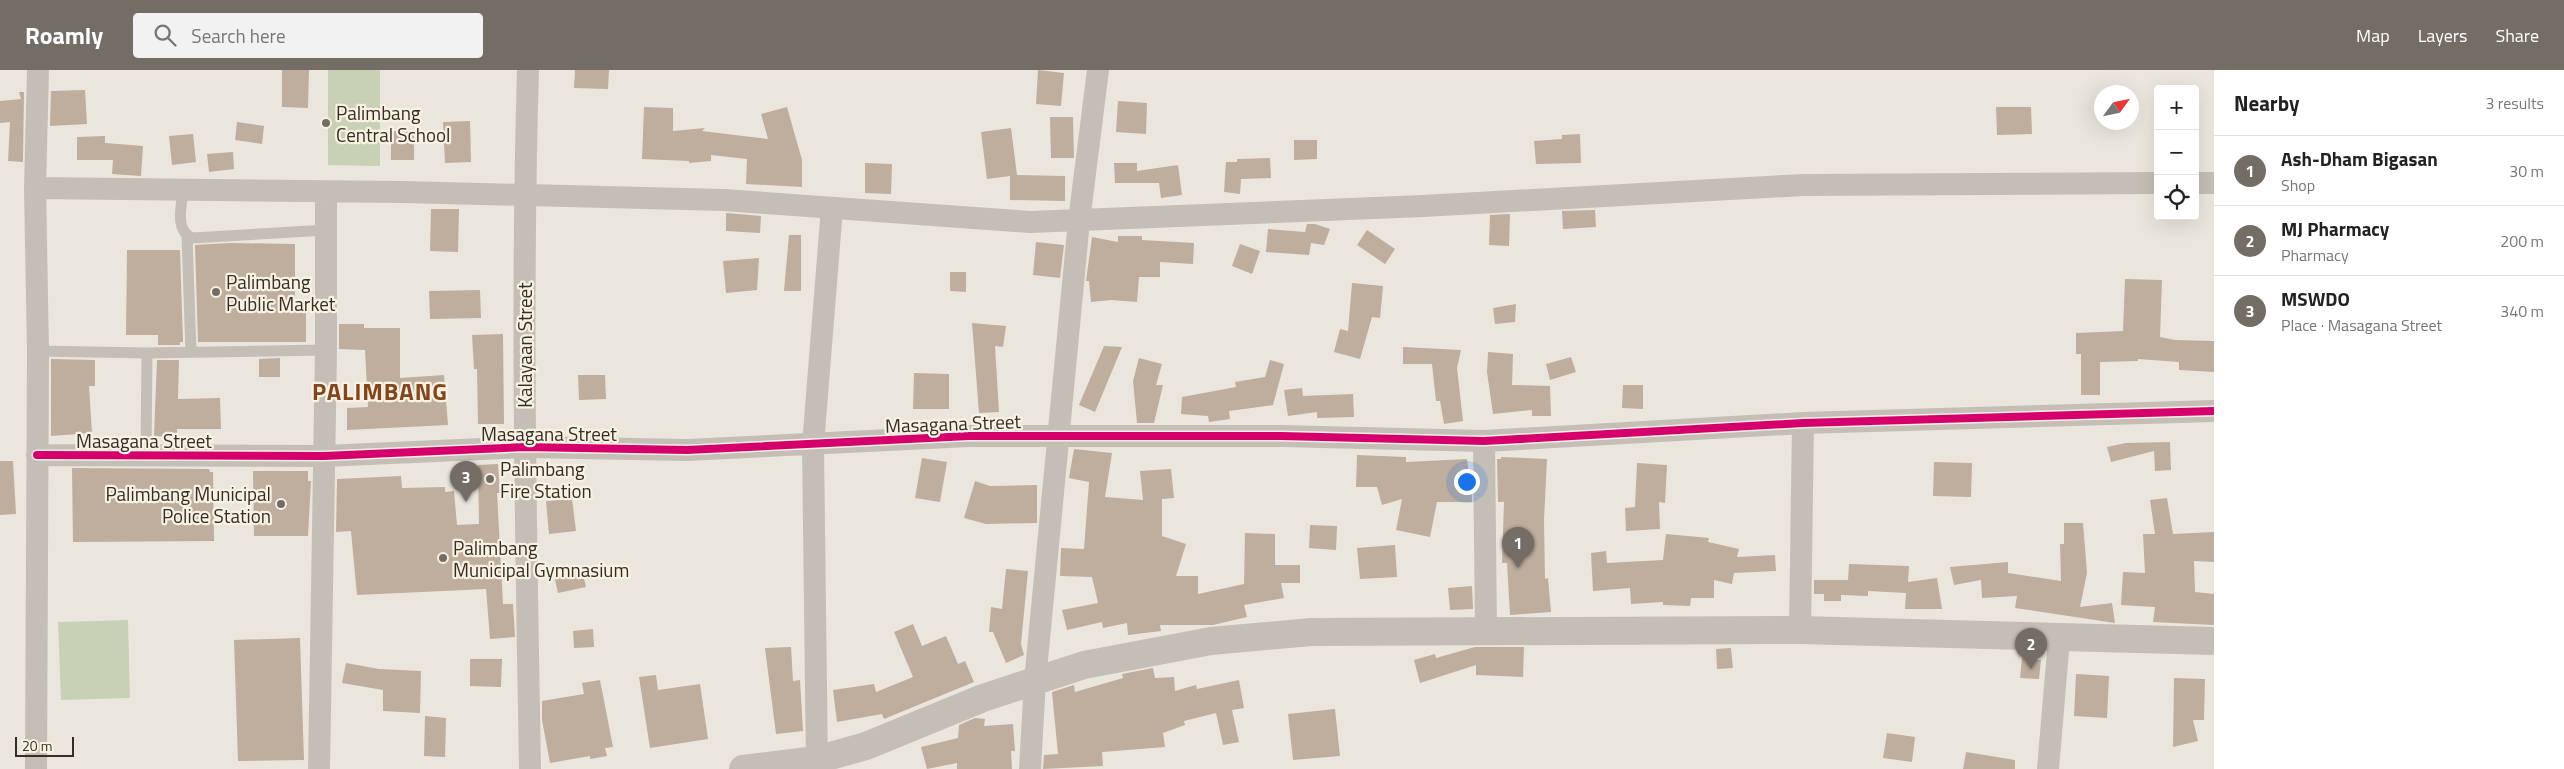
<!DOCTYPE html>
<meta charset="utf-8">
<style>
:root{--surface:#fff;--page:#f2f2f2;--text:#222;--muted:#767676;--line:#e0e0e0;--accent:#746d65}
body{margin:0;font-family:"Titillium Web",sans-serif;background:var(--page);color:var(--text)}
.controls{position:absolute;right:15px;top:15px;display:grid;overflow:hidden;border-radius:5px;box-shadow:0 5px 20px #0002}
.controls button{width:45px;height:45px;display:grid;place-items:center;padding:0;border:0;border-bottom:1px solid var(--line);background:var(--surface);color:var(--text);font:25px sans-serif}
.compass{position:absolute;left:2094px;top:15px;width:45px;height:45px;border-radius:50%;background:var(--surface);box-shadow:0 5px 20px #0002;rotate:57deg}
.scale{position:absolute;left:15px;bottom:12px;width:59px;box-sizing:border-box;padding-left:5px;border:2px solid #342c25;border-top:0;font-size:14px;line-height:18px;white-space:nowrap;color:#342c25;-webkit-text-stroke:4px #f9f2e3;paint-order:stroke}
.you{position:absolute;left:1466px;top:411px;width:18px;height:18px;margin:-12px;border:4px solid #fff;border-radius:50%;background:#1a73e8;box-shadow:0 0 0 8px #1a73e833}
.badge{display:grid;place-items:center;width:32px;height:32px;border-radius:50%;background:var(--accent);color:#fff;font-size:16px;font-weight:700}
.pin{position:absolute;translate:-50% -41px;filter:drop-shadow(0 1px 2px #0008)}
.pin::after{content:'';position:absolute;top:26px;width:18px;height:15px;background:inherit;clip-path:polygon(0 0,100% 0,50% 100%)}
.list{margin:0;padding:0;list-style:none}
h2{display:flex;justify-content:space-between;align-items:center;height:65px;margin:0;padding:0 20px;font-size:21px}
h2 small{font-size:16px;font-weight:400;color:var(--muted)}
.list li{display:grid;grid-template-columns:32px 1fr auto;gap:15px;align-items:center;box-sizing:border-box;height:70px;padding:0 20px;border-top:1px solid var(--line)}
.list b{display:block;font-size:19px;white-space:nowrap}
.list p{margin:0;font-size:16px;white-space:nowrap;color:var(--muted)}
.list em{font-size:16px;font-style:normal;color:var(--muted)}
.icon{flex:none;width:28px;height:28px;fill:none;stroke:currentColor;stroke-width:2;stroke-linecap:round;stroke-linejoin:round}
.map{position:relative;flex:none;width:2214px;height:699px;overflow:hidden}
header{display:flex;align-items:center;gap:30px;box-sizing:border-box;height:70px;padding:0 25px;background:var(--accent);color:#fff}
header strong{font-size:24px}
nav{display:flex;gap:28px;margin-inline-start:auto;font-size:18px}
.search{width:350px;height:45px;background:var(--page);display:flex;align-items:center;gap:12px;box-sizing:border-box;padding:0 18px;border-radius:5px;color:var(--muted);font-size:19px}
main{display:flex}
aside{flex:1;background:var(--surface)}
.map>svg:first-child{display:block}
.green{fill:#c8d1b6}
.building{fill:#bfad9e}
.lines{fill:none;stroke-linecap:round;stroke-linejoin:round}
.service{stroke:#c4beb6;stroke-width:11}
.minor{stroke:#c4beb6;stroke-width:22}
.tertiary{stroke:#c4beb6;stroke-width:28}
.cycleway-casing{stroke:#f9f2e3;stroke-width:11}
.cycleway{stroke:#d6006c;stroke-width:8}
.poi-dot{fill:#746d65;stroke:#f9f2e3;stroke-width:2}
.labels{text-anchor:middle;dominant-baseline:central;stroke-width:4.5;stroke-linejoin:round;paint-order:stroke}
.poi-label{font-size:19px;fill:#342c25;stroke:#f9f2e3;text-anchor:start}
.street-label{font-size:19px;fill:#342c25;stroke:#f9f2e3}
.district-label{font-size:24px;font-weight:bold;letter-spacing:1px;fill:#83451d;stroke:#f9f2e3}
</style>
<header>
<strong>Roamly</strong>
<div class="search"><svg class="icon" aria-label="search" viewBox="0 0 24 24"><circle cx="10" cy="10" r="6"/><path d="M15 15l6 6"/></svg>Search here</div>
<nav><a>Map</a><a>Layers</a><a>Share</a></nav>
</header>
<main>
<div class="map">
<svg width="2214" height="699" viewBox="0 0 2214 699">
<rect width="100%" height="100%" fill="#ebe6dd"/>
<!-- green -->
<path class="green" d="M328 0H380V96L328 95Z
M128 550 130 628 61 630 58 552Z"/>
<!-- building -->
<path class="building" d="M282 0H309L308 38 282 37Z
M575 0H609L608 19 574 18Z
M1038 0 1064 3 1061 36 1036 34Z
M85 20 87 54 50 56 51 21Z
M19 22H24L23 92 8 91 10 52 0 53V31L21 29Z
M1118 31 1147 33 1146 64 1116 62Z
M644 37 673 38V61L705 58 702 61 768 69 761 44 787 37 802 90V117L746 114 747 89 711 85V91L689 93V91L642 89Z
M1996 37H2031L2032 64 1997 65Z
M1050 47H1073L1074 88H1051Z
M470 51 471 92 445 93 443 52Z
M237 52 264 56 262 74 235 70Z
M1011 58 1017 105 1065 106V131L1010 130V106L987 109 981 62Z
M391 61H414V90H391Z
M193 64 196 92 172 95 169 66Z
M1580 64 1581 93 1536 94 1534 71 1562 69V65Z
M105 66V73L143 76 141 106 112 104 113 90H77V67Z
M1294 70H1317V89L1294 90Z
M233 82 234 99 209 102 207 84Z
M1270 88 1271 108 1241 109 1240 124 1224 122 1226 92H1237V89Z
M865 93 892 94 891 124 865 123Z
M1114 93H1137V101L1178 95 1182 125 1161 128 1159 113H1115Z
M431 139H459L458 182 430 181Z
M1595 140 1596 157 1563 159 1562 141Z
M726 143 761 146 760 163 726 161Z
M1510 144 1509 176 1489 175 1490 145Z
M1307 154H1315L1330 159 1324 175 1311 173 1309 185 1266 182 1268 159 1305 162Z
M1367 160 1395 179 1385 194 1357 175Z
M789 165H801V221H784Z
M1118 166H1142V170L1194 173 1193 194 1160 192V207H1139L1137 232 1111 230 1091 232 1089 211H1086L1092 167 1118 172Z
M1036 172 1064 175 1060 208 1033 205Z
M230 173 295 174V235H306V272H198L195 175Z
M1240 174 1260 181 1252 204 1232 196Z
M127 180H180L183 272H180V275H158V265H126Z
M759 188 757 220 726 223 723 191Z
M950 202H966V222L950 221Z
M2125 209 2162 210 2160 267 2175 270 2214 271V302L2179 300V292L2138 289V291L2100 292V325H2081V284H2076V263L2123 261Z
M1352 213 1383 216 1380 248 1372 247 1360 289 1334 282 1340 259 1348 261Z
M480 220 481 248 430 249 429 221Z
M1516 234 1515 252 1495 254 1493 238Z
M972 253 1006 256 1003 277 995 276 999 342 979 343Z
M339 254H364V258H400V308L444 305 448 355 347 360V338L368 337 365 280 339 279Z
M503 264 504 354H478L477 299H474L472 265Z
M1104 276 1122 277 1095 342 1079 335Z
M1403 277 1461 280 1457 298 1463 351 1444 354 1440 331H1436L1432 294H1403Z
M1488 282 1513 284 1512 315 1550 316 1551 346H1532V340L1493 344 1487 302Z
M1571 287 1576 302 1550 310 1546 294Z
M280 288V307H259V289Z
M1139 288 1162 294 1156 315H1163L1154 353H1137L1133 311Z
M51 289 95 290V316H89L92 363 51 366Z
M157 290H179L178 329 220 328 221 359H177V367L154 366Z
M1270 290 1284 294 1273 335 1229 341 1230 349 1209 352 1208 346 1181 344 1182 327 1236 317 1235 312 1265 307Z
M914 303 949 304V339H913Z
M578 305H605L606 329 579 330Z
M1623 315H1643V339L1622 338Z
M1302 318 1303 326 1353 324 1354 347 1317 348V342L1288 346 1284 320Z
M2170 372 2171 400 2155 401 2154 381 2111 392 2107 377 2126 373Z
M1074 379 1112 383 1105 427 1143 430 1140 401 1171 399 1174 428 1162 429V466L1186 474 1176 506H1198V524L1244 514 1245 463 1275 464V495H1300V513H1281L1284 528 1244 535 1247 547 1213 555H1160L1161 561 1128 565 1127 553 1103 558 1102 552 1067 560 1062 540 1098 533 1092 507 1060 506 1061 478 1084 479 1089 412 1069 408Z
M1357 385 1406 387V392L1467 389 1469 404H1471L1472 432H1437L1430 467 1396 460 1402 429 1382 435 1377 417H1356Z
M1501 387 1547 389 1544 450 1545 509 1548 508 1551 542 1510 545 1507 493H1502L1504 432H1498L1497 389H1501Z
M922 388 947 392 940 432 915 428Z
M0 391H13L16 444 0 445Z
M1934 392 1972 393 1971 427 1933 426Z
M1637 393 1667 395 1665 433 1659 432 1660 459 1626 461 1625 438 1635 437Z
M498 394 500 423H497L503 534H513L515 567 490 569 486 519 357 525 351 461 336 462 337 409 401 406 402 418 445 417V422L454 421 457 455 479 454 478 395Z
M72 398 209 399 210 402H213L214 471 73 472Z
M253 401H308V411H311L308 466H254Z
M975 411 990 416 1037 415V453L986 454 964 448Z
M2167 428 2173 464 2214 462V492L2194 491 2195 522 2214 524V555L2153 552 2155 537 2121 535 2123 502 2145 503 2143 464H2155L2150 430Z
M572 429 576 461 549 464 546 431Z
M2064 453H2083L2087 503 2080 537 2112 533 2115 553 2015 538 2017 526 1982 528 1981 510 1954 515 1950 497 2008 492V503L2061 511 2060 474H2064Z
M1310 455 1337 456 1336 480 1309 478Z
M1666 464 1709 468 1708 472 1739 479 1737 487 1775 485 1776 501 1734 503 1732 514 1714 510V528H1691L1690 536 1663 535V532L1631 534 1630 518 1593 521 1591 483 1606 481 1607 493 1663 490Z
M1395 475 1397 507 1360 509 1357 478Z
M1849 494 1909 496 1908 512 1937 508 1942 539H1905L1906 523 1868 521V526L1841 525V531H1824V524H1814V510H1848Z
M582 499 586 517 558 523 554 505Z
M1006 499 1028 501 1021 574 1024 585 1006 593 993 562H989L991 537 1002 539Z
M1472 516 1473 539 1450 540 1448 518Z
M913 554 922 576 946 566 958 594 965 591 974 612 884 649 882 644 837 652 833 620 874 614 876 622 913 607 894 562Z
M593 559 594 577 574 578 573 561Z
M300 568 304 690 238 691 234 570Z
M791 577 793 611 800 610 803 661 776 664 765 578Z
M1475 577H1524L1523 607 1476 605V595L1420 613 1414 590 1435 584 1436 588Z
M1731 578 1733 598 1717 599 1716 579Z
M2022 588 2041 590 2039 609 2020 608Z
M470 589H502L501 617 470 616Z
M346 593 379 599 421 601 420 643 383 641V620L342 613Z
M1153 598 1155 608 1174 607 1175 621 1196 615 1197 619 1239 610 1244 638 1232 640 1239 672 1223 675 1216 643 1184 651 1185 655 1163 663 1165 677 1102 682 1103 696 1043 699 1044 685 1058 684 1052 622 1074 615 1075 622 1123 608 1122 604Z
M2076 604 2109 606 2107 648 2074 646Z
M656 605 658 620 700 614 708 669 650 678 639 607Z
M2174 608 2205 609 2204 650H2193L2198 671 2173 677Z
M600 610 613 677 605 678 607 686 590 689V686L550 693 542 650V631L584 624 582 613Z
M1335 639 1340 686 1293 690 1288 644Z
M425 646 446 648 445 687 424 686Z
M975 648 985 649 984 656 1013 654 1015 681H1011L1012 699H957V693L927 699 921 677 958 668 959 655Z
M1887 663 1915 667 1912 692 1883 688Z
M1966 682 2015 690V699H1963Z"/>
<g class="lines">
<!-- service -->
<path class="service" d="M183 120C182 135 174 160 192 168L327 160
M187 166 191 282
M38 281 147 283 326 280
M146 386 147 283"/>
<!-- minor -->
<path class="minor" d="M528 0C521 233 526 466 530 699
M2195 113H2214
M35 118 403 122 724 130 1030 152 1423 136 1803 115 2158 113
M1484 371 1486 562
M37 385 324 386 525 377 687 380 969 366H1281L1484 371 1803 353 2214 341
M1800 560 1803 353
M36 699 38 281 35 118 38 0
M319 699 326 280V122
M817 699 813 375 832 138
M1030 699 1035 611 1079 151 1098 0
M2048 699 2059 569"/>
<!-- tertiary -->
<path class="tertiary" d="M743 699 816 690 866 676 983 628 1084 595 1211 571 1311 562 1800 560 2214 571"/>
<defs>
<path id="cycleway" d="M37 385 324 386 525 377 687 380 969 366H1281L1484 371 1803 353 2214 341"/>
</defs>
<!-- cycleway casing -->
<use href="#cycleway" class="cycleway-casing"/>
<!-- cycleway -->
<use href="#cycleway" class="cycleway"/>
</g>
<!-- markers -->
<g class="poi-dot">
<circle cx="326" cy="53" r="5"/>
<circle cx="216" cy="222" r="5"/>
<circle cx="490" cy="409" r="5"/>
<circle cx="281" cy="434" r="5"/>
<circle cx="443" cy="488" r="5"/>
</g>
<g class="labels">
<!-- poi labels -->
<g class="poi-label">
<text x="336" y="42">Palimbang<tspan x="336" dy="22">Central School</tspan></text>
<text x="226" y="211">Palimbang<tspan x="226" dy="22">Public Market</tspan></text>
<text x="500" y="398">Palimbang<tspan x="500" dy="22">Fire Station</tspan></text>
<text x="271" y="423" text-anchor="end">Palimbang Municipal<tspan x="271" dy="22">Police Station</tspan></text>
<text x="453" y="477">Palimbang<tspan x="453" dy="22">Municipal Gymnasium</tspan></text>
</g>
<!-- street labels -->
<g class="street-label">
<text transform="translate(524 275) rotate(-90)">Kalayaan Street</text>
<text transform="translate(953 353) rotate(-2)">Masagana Street</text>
<text x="549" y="363">Masagana Street</text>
<text x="144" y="370">Masagana Street</text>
</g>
<!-- district labels -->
<g class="district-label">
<text x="380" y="321">PALIMBANG</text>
</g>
</g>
</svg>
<div class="controls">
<button>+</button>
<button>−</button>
<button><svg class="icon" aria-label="locate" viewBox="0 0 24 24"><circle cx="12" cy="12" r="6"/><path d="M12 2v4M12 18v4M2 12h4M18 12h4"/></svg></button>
</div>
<svg class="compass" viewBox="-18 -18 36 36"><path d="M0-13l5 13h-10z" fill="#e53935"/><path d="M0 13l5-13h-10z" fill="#767676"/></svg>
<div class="scale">20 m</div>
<div class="you"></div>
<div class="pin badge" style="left:1518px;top:498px">1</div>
<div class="pin badge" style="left:2031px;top:599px">2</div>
<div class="pin badge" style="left:466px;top:432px">3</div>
</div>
<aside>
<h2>Nearby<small>3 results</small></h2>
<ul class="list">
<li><span class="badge">1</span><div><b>Ash-Dham Bigasan</b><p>Shop</p></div><em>30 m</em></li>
<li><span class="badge">2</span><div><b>MJ Pharmacy</b><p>Pharmacy</p></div><em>200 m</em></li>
<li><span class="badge">3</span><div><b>MSWDO</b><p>Place · Masagana Street</p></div><em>340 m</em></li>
</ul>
</aside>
</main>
